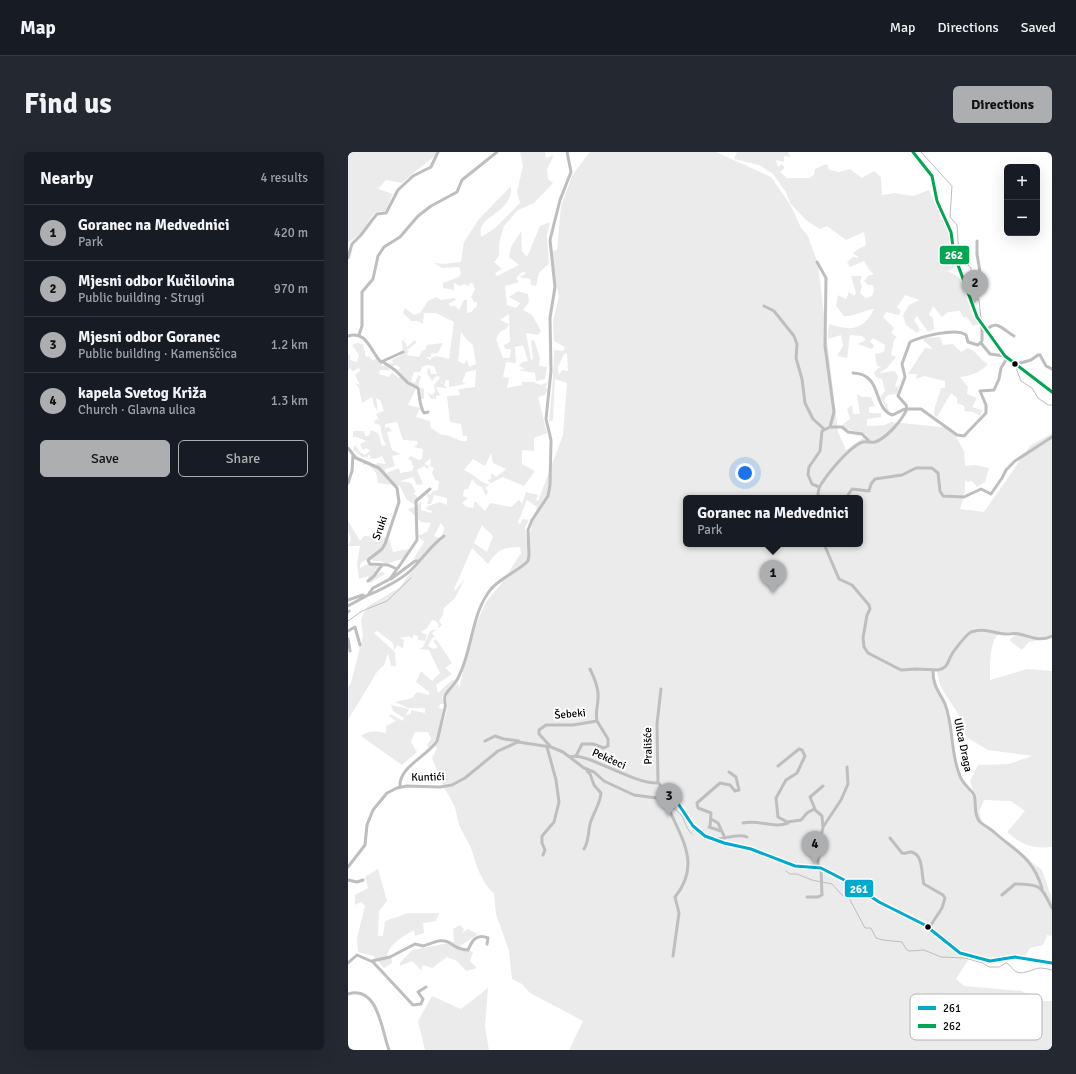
<!DOCTYPE html>
<meta charset="utf-8">
<style>
:root{--surface:#171b24;--page:#242831;--text:#f1f3f6;--muted:#9ea1a6;--line:#363941;--accent:#adaeaf}
body{margin:0;font-family:Signika,sans-serif;background:var(--page);color:var(--text)}
.controls{position:absolute;right:12px;top:12px;display:grid;overflow:hidden;border-radius:6px;box-shadow:0 4px 16px #0002}
.controls button{width:36px;height:36px;display:grid;place-items:center;padding:0;border:0;border-bottom:1px solid var(--line);background:var(--surface);color:var(--text);font:20px sans-serif}
.you{position:absolute;left:397px;top:321px;width:14px;height:14px;margin:-10px;border:3px solid #fff;border-radius:50%;background:#1a73e8;box-shadow:0 0 0 6px #1a73e833}
.badge{display:grid;place-items:center;width:26px;height:26px;border-radius:50%;background:var(--accent);color:#111;font-size:13px;font-weight:700}
.pin{position:absolute;translate:-50% -33px;filter:drop-shadow(0 1px 2px #0008)}
.pin::after{content:'';position:absolute;top:21px;width:14px;height:12px;background:inherit;clip-path:polygon(0 0,100% 0,50% 100%)}
.popup{position:absolute;left:335px;top:343px;width:180px;height:52px;box-sizing:border-box;display:grid;place-content:center;border-radius:6px;background:var(--surface);filter:drop-shadow(0 1px 3px #0005);font-size:13px;white-space:nowrap;color:var(--muted)}
.popup b{font-size:15px;color:var(--text)}
.popup::after{content:'';position:absolute;left:50%;top:100%;margin-left:-8px;border:8px solid transparent;border-top-color:var(--surface)}
.list{margin:0;padding:0;list-style:none}
h2{display:flex;justify-content:space-between;align-items:center;height:52px;margin:0;padding:0 16px;font-size:17px}
h2 small{font-size:13px;font-weight:400;color:var(--muted)}
.list li{display:grid;grid-template-columns:26px 1fr auto;gap:12px;align-items:center;box-sizing:border-box;height:56px;padding:0 16px;border-top:1px solid var(--line)}
.list b{display:block;font-size:15px;white-space:nowrap}
.list p{margin:0;font-size:13px;white-space:nowrap;color:var(--muted)}
.list em{font-size:13px;font-style:normal;color:var(--muted)}
.actions{display:flex;gap:8px;padding:12px 16px}
.actions a{flex:1;padding:9px 0;border:1px solid var(--accent);border-radius:6px;text-align:center;font-size:14px;color:var(--accent)}
.actions .main{background:var(--accent);color:#111}
.map{position:relative;flex:none;width:704px;height:898px;overflow:hidden;border-radius:6px}
header{display:flex;align-items:center;gap:24px;box-sizing:border-box;height:56px;padding:0 20px;background:var(--surface);border-bottom:1px solid var(--line)}
header strong{font-size:19px}
nav{display:flex;gap:22px;margin-inline-start:auto;font-size:14px}
.intro{display:flex;align-items:center;justify-content:space-between;box-sizing:border-box;height:96px;padding:0 24px}
h1{margin:0;font-size:28px}
.button{padding:10px 18px;border-radius:6px;background:var(--accent);color:#111;font-size:14px;font-weight:700}
main{display:flex;gap:24px;padding:0 24px}
aside{flex:1;background:var(--surface);border-radius:6px;box-shadow:0 4px 16px #0002}
.map>svg:first-child{display:block}
.green{fill:#ebebeb;fill-rule:evenodd}
.lines{fill:none;stroke-linecap:round;stroke-linejoin:round}
.stream{stroke:#bdbdbd;stroke-width:1}
.major-casing{stroke:#dbdbdb;stroke-width:5.5}
.minor{stroke:#bebebe;stroke-width:3}
.major{stroke:#bebebe;stroke-width:4}
.bus-1-casing{stroke:#fff;stroke-width:6}
.bus-2-casing{stroke:#fff;stroke-width:6}
.bus-1{stroke:#00a9ce;stroke-width:3}
.bus-2{stroke:#00a651;stroke-width:3}
.bus-dot{fill:#000;stroke:#fff;stroke-width:1.5}
.labels{text-anchor:middle;dominant-baseline:central;stroke-width:4;stroke-linejoin:round;paint-order:stroke}
.street-label{font-size:11px;fill:#000;stroke:#fff}
.key{fill:#fff;stroke:#b2b2b2;stroke-width:1}
.key-label{font-size:11px;fill:#000}
.line-badge{stroke:#fff;stroke-width:1.5}
.badge-label{font-size:11px;text-anchor:middle;font-weight:bold;fill:#fff}
</style>
<header>
<strong>Map</strong>
<nav><a>Map</a><a>Directions</a><a>Saved</a></nav>
</header>
<div class="intro"><h1>Find us</h1><a class="button">Directions</a></div>
<main>
<aside>
<h2>Nearby<small>4 results</small></h2>
<ul class="list">
<li><span class="badge">1</span><div><b>Goranec na Medvednici</b><p>Park</p></div><em>420 m</em></li>
<li><span class="badge">2</span><div><b>Mjesni odbor Kučilovina</b><p>Public building · Strugi</p></div><em>970 m</em></li>
<li><span class="badge">3</span><div><b>Mjesni odbor Goranec</b><p>Public building · Kamenščica</p></div><em>1.2 km</em></li>
<li><span class="badge">4</span><div><b>kapela Svetog Križa</b><p>Church · Glavna ulica</p></div><em>1.3 km</em></li>
</ul>
<div class="actions"><a class="main">Save</a><a>Share</a></div>
</aside>
<div class="map">
<svg width="704" height="898" viewBox="0 0 704 898">
<rect width="100%" height="100%" fill="#fff"/>
<!-- green -->
<path class="green" d="M0 0H92C79 11 66 19 54 31L38 28 30 37 45 42 37 59 27 60 12 82 0 91Z
M172 0H197L198 6 206 3 199 17 200 27 205 31 186 51 170 58 156 74 151 91V104L146 110 154 117 147 121 149 124 171 113 161 105 163 95 173 79 174 99 179 105 192 74 202 70 199 84 201 111 191 121 188 134 183 133 182 127 171 125 179 121 174 120 168 126 171 130 157 134 159 153 168 156 172 151 161 145 170 139 180 142 181 150 175 158 184 163 193 179 190 183 178 181 183 208 185 207 183 189 186 188 192 206 191 214 199 215 197 227 188 229 187 221 170 218 177 217 171 214 174 210 180 209 175 193 167 195 168 211 158 210 155 225 161 226 159 236 174 233V230H185L193 233 200 230 197 236 200 237 197 243 190 245 199 281 186 286V299L174 298V312L187 319 176 334 155 325 143 331 139 328 143 327V321L148 325 158 317 145 311 143 301 137 314 125 307 116 318C126 322 132 331 142 333L137 335 140 340 138 344 134 335 129 333 124 327 120 337 116 338 115 344 120 346 114 351 119 355 125 356 127 349 137 359 142 351 163 355 171 348 174 352 178 340 190 343 188 348 190 349 215 283 219 231 207 227 205 268 201 270 205 226 206 198 215 199 217 195 206 189 205 169 211 144 207 127 203 99 209 98 213 54 225 22 242 0H368L423 25 443 54 453 76 460 84 470 112 490 280 498 298 519 283 499 277 494 273 502 267 499 257 504 253 505 262H512L509 242 514 245H523L527 254 521 255V261H533V265L519 267V274L537 273 543 270 603 276 616 299 617 314 627 313 641 316 637 330 629 335 624 329 620 330 617 328V340L612 357 636 360 682 294 704 281V486L681 490 674 498 661 488 669 481H668C662 480 656 479 651 482 641 488 642 517 642 528L679 517 704 519V695C684 697 674 693 659 680L677 659 663 649 636 648 631 660 635 672 661 694 694 718 704 747V784L699 783 695 793 682 796 675 807 622 805 608 827 616 834 674 839 687 849H704V898H221L235 869 182 841 174 832 164 827 161 799 148 762 146 742 138 733 130 718 123 696 111 673 107 655 96 635 84 606 89 596 87 595C90 589 99 562 99 556 100 550 97 545 101 540 103 537 107 534 110 531L111 538 123 483 138 450 153 432 173 401 172 395C156 395 149 398 140 412L124 396 106 437 108 438 117 426 107 446 96 456 95 463 91 469 94 473 84 481 87 485 84 486 80 494 86 497 90 495 85 489 88 487 104 511 97 516 104 522 88 533 90 541 104 528H107L94 545 96 552H92L91 556 97 558C90 576 93 587 77 600L78 597H81L79 593 83 587 80 580H67L63 590 69 600 54 613 13 584C21 578 28 579 38 581V574L48 569 41 564 42 562 55 569 56 566 45 559 43 553 61 557 58 563 63 562V558L77 561V556H60L47 550 64 546 69 540 81 543V540L68 530 73 519 84 529 92 521 81 498 71 497 75 495 82 479 89 477 91 473 88 469 84 468 79 476 73 480 79 483 77 489 70 488V484L65 483V487L61 484 52 486 56 488 55 497 50 493 46 498 45 491 29 479 26 481 47 500 48 514H43L40 501 36 513 29 520 0 568V535L3 531 15 484 13 467 19 455 51 436 71 410 66 406 76 390 70 384 79 380 83 371 73 370 60 357 69 354 73 349V358L83 361 84 359 78 357 80 354 92 350 99 353V346L86 343 83 352H79L81 347 78 342 79 341 82 343 85 339 90 338 91 329 87 328 84 321 86 316 82 314 83 306 76 312 81 314 80 317 76 314 69 318 75 332 69 333 65 325 52 329 63 331 68 340 65 341 72 347 67 353 58 347 52 334 30 331 28 321 20 312 15 313V309L28 313 29 311 38 312 34 304 26 307 21 306 23 304 20 303 19 305H14L5 298 7 293 12 300 17 303 22 298 18 296 15 298 12 292 18 289 9 285H5V279H16L17 284H21L23 278 30 281 34 294 38 293 35 287 32 273 26 271 28 267 31 268 28 262 36 259 32 248 28 246 30 259 26 254 24 245 14 251 11 236 7 231 12 233 7 223 12 219 11 216 5 219 2 216 0 219V202L2 203V208L9 210 11 203 4 193 9 191 15 192 18 205 21 204 25 209 29 206 34 209V214L38 213 42 218H32L31 222 41 225 44 221 51 226 54 224 49 219 52 216 48 213 43 215 40 212 45 211 44 208 55 202 54 188 57 190 59 195 67 188 68 191 59 198 61 199 59 203 71 205 74 199 78 197V193L95 191 90 201 80 202H83V205H78L82 208 84 205 89 204 101 207 106 170 88 161H76L75 172 70 169H63L55 161 57 156 66 163 72 161 80 149 88 145 93 148 106 146 108 148 100 152 104 155 106 153 111 158 116 148H119V161L123 160 129 154V150H126L123 145 127 137 124 130 120 134 117 132 112 134 106 131V138L95 136V131L111 125 113 121 111 115 94 116 86 111 95 112 113 110 116 90 131 67 163 34C165 58 138 62 133 76 132 78 133 83 133 85L147 76 172 51 169 40 175 14ZM161 162 162 190 156 193 157 197H163L162 206H155L148 187 152 180 159 176 161 172 152 168ZM113 180 118 187 125 193 128 212 121 215 119 208 116 212 110 209ZM219 201 220 219 214 218 211 223 210 215 216 202ZM79 213 86 214 89 222H83L82 217 80 216 79 221 84 229 86 226 90 224 92 226 86 233 87 240 84 243 79 240 83 247H88V244L92 243 88 235 99 236 96 233 98 228H101V235L118 232 114 230 118 220 128 218 127 235 110 237 112 243 99 244 102 270 113 272 115 284H119V289C109 290 103 282 94 283L83 276 82 269 68 265 72 256 60 253 68 237 70 238 71 247H76V237L70 235 73 224 70 223 67 231 63 229 66 220H72L74 215ZM49 270 55 288 69 289 70 292 66 295 75 297 74 307 71 308 63 304 60 307 64 309V313L66 314 64 319 52 321 51 316 38 321 37 317 47 314 44 304 53 302 44 298 39 280 44 279 41 275 37 276V272ZM338 346H512V392H338ZM179 348 189 355 179 391 177 375 181 368 175 367 172 372 170 370ZM93 371 96 376 93 387 86 384ZM134 373 145 384 139 400 126 391ZM584 518 589 519C592 541 604 549 613 567 616 572 617 580 618 585L640 598 684 604 661 612 630 613 622 629 630 654 612 623 605 601 602 571Z
M389 0H440L443 5 436 4V10L428 8 430 15 434 12 437 16 432 20 439 26H461L466 23 467 17 479 12 481 18 491 20 502 17 514 26 526 19 533 25 534 43 547 41 565 44 581 38 599 77 608 114 600 119 611 125 624 161 631 172 625 174 619 165 616 166 612 159 600 160 594 165 585 154 581 163 585 166 586 177 580 180 569 164 566 168 572 178 569 181 558 173 555 163 561 153 571 148 557 143 549 155 553 159 551 163 538 160 535 165 546 176 543 181 549 185 546 188 543 203 548 205 539 216 531 221 547 219 550 225 547 235 551 234 549 242 540 243 536 248 538 252 541 253 539 254 541 258 540 259 532 245 537 239 534 227 528 225 526 220 533 214H529L527 202 536 200 537 193 525 186 522 189 526 194 524 197 510 192 518 188 514 184 502 183C500 191 501 198 499 206L489 204 495 194 493 183 480 187 481 172C503 179 515 179 526 157 515 158 507 165 496 164L488 154 490 143 498 147 501 140 506 144 508 141 503 124H514L512 129 514 135 512 141 518 146 524 144 526 138 525 133H520L516 129 520 124 526 122 522 119 516 109 502 115 499 110 505 105 510 106V104L505 102 507 99 518 93 516 80 498 88 479 74 472 77 459 69 442 51 438 40 425 22 411 13 386 7Z
M592 185 595 193 605 192 613 200 620 196C632 201 630 207 640 212 633 220 623 224 612 225L620 235 619 242 629 246 624 255 634 258 632 264 625 260 617 259 616 254 609 251V246L603 241 589 265 586 263C586 253 591 246 593 236H597V229L576 224 568 227 569 222H560L577 196 585 197 575 188 577 186Z
M0 369 12 389 16 384 30 385 34 390 36 385 41 387 45 400 61 397 57 406 38 412 32 409H24V407H19L12 412V416L20 412 33 415 27 418 29 423 34 419 37 422 22 431 20 424 11 427 9 412 12 394H0L3 387 0 379Z
M30 717 39 749 31 759 30 784H35L37 769 60 761H91L88 769 75 771 76 781 67 784 66 778C56 784 41 792 39 804H43L44 811 36 816 25 804 10 800 9 786 17 754 13 750 7 753V743L20 736 17 725Z
M112 773 116 777 114 781 120 777 130 782 112 794 125 800 122 809 129 816 118 819 109 809 99 805 84 816 75 813 73 818 64 809 52 814V811L64 798 106 790 105 777Z
M140 836 137 875 141 898H77L70 869 84 844 113 857Z"/>
<g class="lines">
<!-- stream -->
<path class="stream" d="M573 0 604 34 602 65 609 73C610 82 609 102 616 110 618 112 621 113 623 116V133
M625 145 631 148 633 166 639 177
M641 180 657 202
M667 213 673 229 684 236 690 246 700 253H704
M0 469 14 459 39 449 63 426
M310 635 318 644
M320 649C323 657 328 656 333 663 338 669 336 674 344 682
M438 719 442 722H449L464 728 484 732 494 743 501 746 517 776H523L528 786 535 788 554 790 558 797 561 799 576 798 593 805 617 806 635 811 641 815H651L658 811C663 813 663 816 667 819 673 824 685 817 691 816 696 816 700 817 704 818"/>
<defs>
<path id="major" d="M324 648 331 653 345 674 357 684 376 691 403 697 447 714 473 716 504 732 531 750 577 773 612 801 642 809 667 805 704 811"/>
</defs>
<!-- major casing -->
<use href="#major" class="major-casing"/>
<!-- minor -->
<path class="minor" d="M565 0 584 24 589 49 603 80 606 102 629 165 639 181 657 204 704 240
M0 106 4 92 13 83 25 67 29 62 38 61 50 38 65 24 83 15 90 0
M469 110 478 126 477 194 486 260 482 275 474 279 472 299 461 315 460 323 464 332 471 335
M623 151V135L632 120 629 102V89
M416 154 426 159 446 184 449 192 448 206 454 227 457 251 465 267 476 277
M638 179C648 166 655 178 666 184
M11 183 14 174V140L25 127 30 104 36 95 52 85 70 64 83 54 109 40 114 28 149 0
M0 184C19 178 22 199 33 210L55 200
M633 191 642 202 657 204
M35 210 47 218 60 231 70 236C72 245 71 253 76 261L80 260
M669 212 683 208 690 203H692L698 214 704 217
M505 221C535 222 524 255 544 263 549 262 553 257 559 257L558 253 550 244 557 225 554 212 562 190C572 185 608 175 618 183L620 190 630 193 634 189V172
M482 275H494L500 280 514 282 521 289
M0 296 8 306 31 316 49 336 51 350 37 392 34 397 20 408 22 412 40 413 49 417 42 427 25 436 20 443 0 454
M0 331 4 319 5 303
M470 346C470 342 470 337 472 334 480 321 499 298 512 291 518 288 522 291 527 290 539 286 554 268 559 257H573L609 283 616 284 638 261V253L632 239 646 238 651 227 653 216 659 206
M498 346 504 337 521 339 523 332 527 327 554 323 568 316H584L590 321 592 339 595 344 616 345 633 337 643 342 654 326 658 318 667 309 704 285
M476 392 491 427 504 433 521 453 522 457 519 463 515 486 516 495 520 501 553 518 568 517 590 518C600 516 599 511 603 504 605 499 619 482 623 480 636 475 646 482 659 482 663 482 667 481 671 482 684 485 692 490 704 484
M50 416 69 388 68 349 82 337
M43 427 67 409H71
M20 429 26 424 34 413
M20 443C31 439 52 428 61 420 73 409 82 394 96 384
M0 448 15 443 17 445
M0 460 1 459
M0 479 7 475 12 493
M0 487 2 499
M585 519C585 535 591 539 597 552 606 575 602 601 612 624 615 633 624 638 626 643 629 652 625 660 631 669 635 673 641 676 646 680 668 700 684 704 694 736
M313 537 309 572 310 630 322 648
M137 589 147 584 156 587 171 589
M203 595 191 582V578L198 573H225L249 569C247 560 250 554 250 546 251 537 246 525 242 517
M228 604 234 592H245L256 596 260 594V587L249 569
M222 605C237 599 284 632 310 631
M430 614 451 597 454 598 457 604 449 621 438 628 428 646 430 665 439 670 453 668 459 661 466 657 474 664 475 676 470 693V715
M52 635C50 615 81 603 89 589 90 586 96 560 97 556 98 552 96 548 97 544 100 537 108 532 111 524 124 498 123 466 140 441 149 427 168 421 180 409L181 403 180 378 184 368 200 344 202 333 203 288 198 267 203 219 202 166 207 135 202 88 212 48 223 20 219 0
M317 648C331 683 355 711 327 745L331 761 325 804
M467 657 462 645 475 634
M363 667 370 671 377 686
M395 671C411 667 425 677 440 671
M361 675 373 679
M362 675 363 661 350 656 349 651 372 631 382 633 387 639 391 638 388 625 381 620
M475 675 493 648 500 632 499 615
M542 686 554 701C558 702 559 700 563 700 576 702 573 723 576 732L595 743 597 746 594 756 581 776
M367 687C377 687 390 681 399 685
M236 697C241 689 240 681 242 672 245 661 252 653 253 641L246 633 242 622 239 619
M195 703 197 698 194 691V684L206 670 211 650 208 628 199 595
M0 715 17 693 19 673 25 658 39 641 49 636 59 634 92 635 104 633 117 626 150 599 170 590 203 595 215 600 236 616 246 620 256 629 286 643 324 648
M0 728 9 730 15 728
M654 743 667 732C694 732 693 735 704 756
M459 745H470L474 743 473 716
M24 809 42 805 67 792 75 794C83 792 94 785 102 791 108 795 112 798 120 798 124 789 128 781 140 786L139 792
M0 811 9 803 25 810 65 853 73 852 75 847 70 840 78 835
M0 842C30 832 34 880 41 898"/>
<!-- major -->
<use href="#major" class="major"/>
<defs>
<path id="bus-1" d="M324 648 331 653 345 674 357 684 376 691 403 697 447 714 473 716 504 732 531 750 577 773 612 801 642 809 667 805 704 811"/>
<path id="bus-2" d="M565 0 584 24 589 49 603 80 606 102 629 165 657 204 704 240"/>
</defs>
<!-- bus-1 casing -->
<use href="#bus-1" class="bus-1-casing"/>
<!-- bus-2 casing -->
<use href="#bus-2" class="bus-2-casing"/>
<!-- bus-1 -->
<use href="#bus-1" class="bus-1"/>
<!-- bus-2 -->
<use href="#bus-2" class="bus-2"/>
</g>
<!-- markers -->
<g class="bus-dot">
<circle cx="667" cy="212" r="3.5"/>
<circle cx="580" cy="775" r="3.5"/>
</g>
<g class="labels">
<!-- street labels -->
<g class="street-label">
<text transform="translate(32 376) rotate(-70)">Sruki</text>
<text transform="translate(222 562) rotate(-5)">Šebeki</text>
<text transform="translate(615 593) rotate(78)">Ulica Draga</text>
<text transform="translate(300 594) rotate(-91)">Prališće</text>
<text transform="translate(261 607) rotate(24)">Pekčeci</text>
<text transform="translate(80 625) rotate(-1)">Kuntići</text>
</g>
</g>
<!-- legend -->
<rect x="562" y="842" width="132" height="46" rx="6" class="key"/>
<rect x="570" y="854" width="18" height="4" fill="#00a9ce"/>
<rect x="570" y="872" width="18" height="4" fill="#00a651"/>
<g class="key-label">
<text x="595" y="860">261</text>
<text x="595" y="878">262</text>
</g>
<g class="line-badge">
<rect x="591" y="93" width="31" height="20" rx="4" fill="#00a651"/>
<rect x="496" y="727" width="30" height="19" rx="4" fill="#00a9ce"/>
</g>
<g class="badge-label">
<text x="606" y="107">262</text>
<text x="511" y="741">261</text>
</g>
</svg>
<div class="controls">
<button>+</button>
<button>−</button>
</div>
<div class="you"></div>
<div class="pin badge" style="left:425px;top:441px">1</div>
<div class="popup"><b>Goranec na Medvednici</b>Park</div>
<div class="pin badge" style="left:627px;top:151px">2</div>
<div class="pin badge" style="left:321px;top:664px">3</div>
<div class="pin badge" style="left:467px;top:712px">4</div>
</div>
</main>
